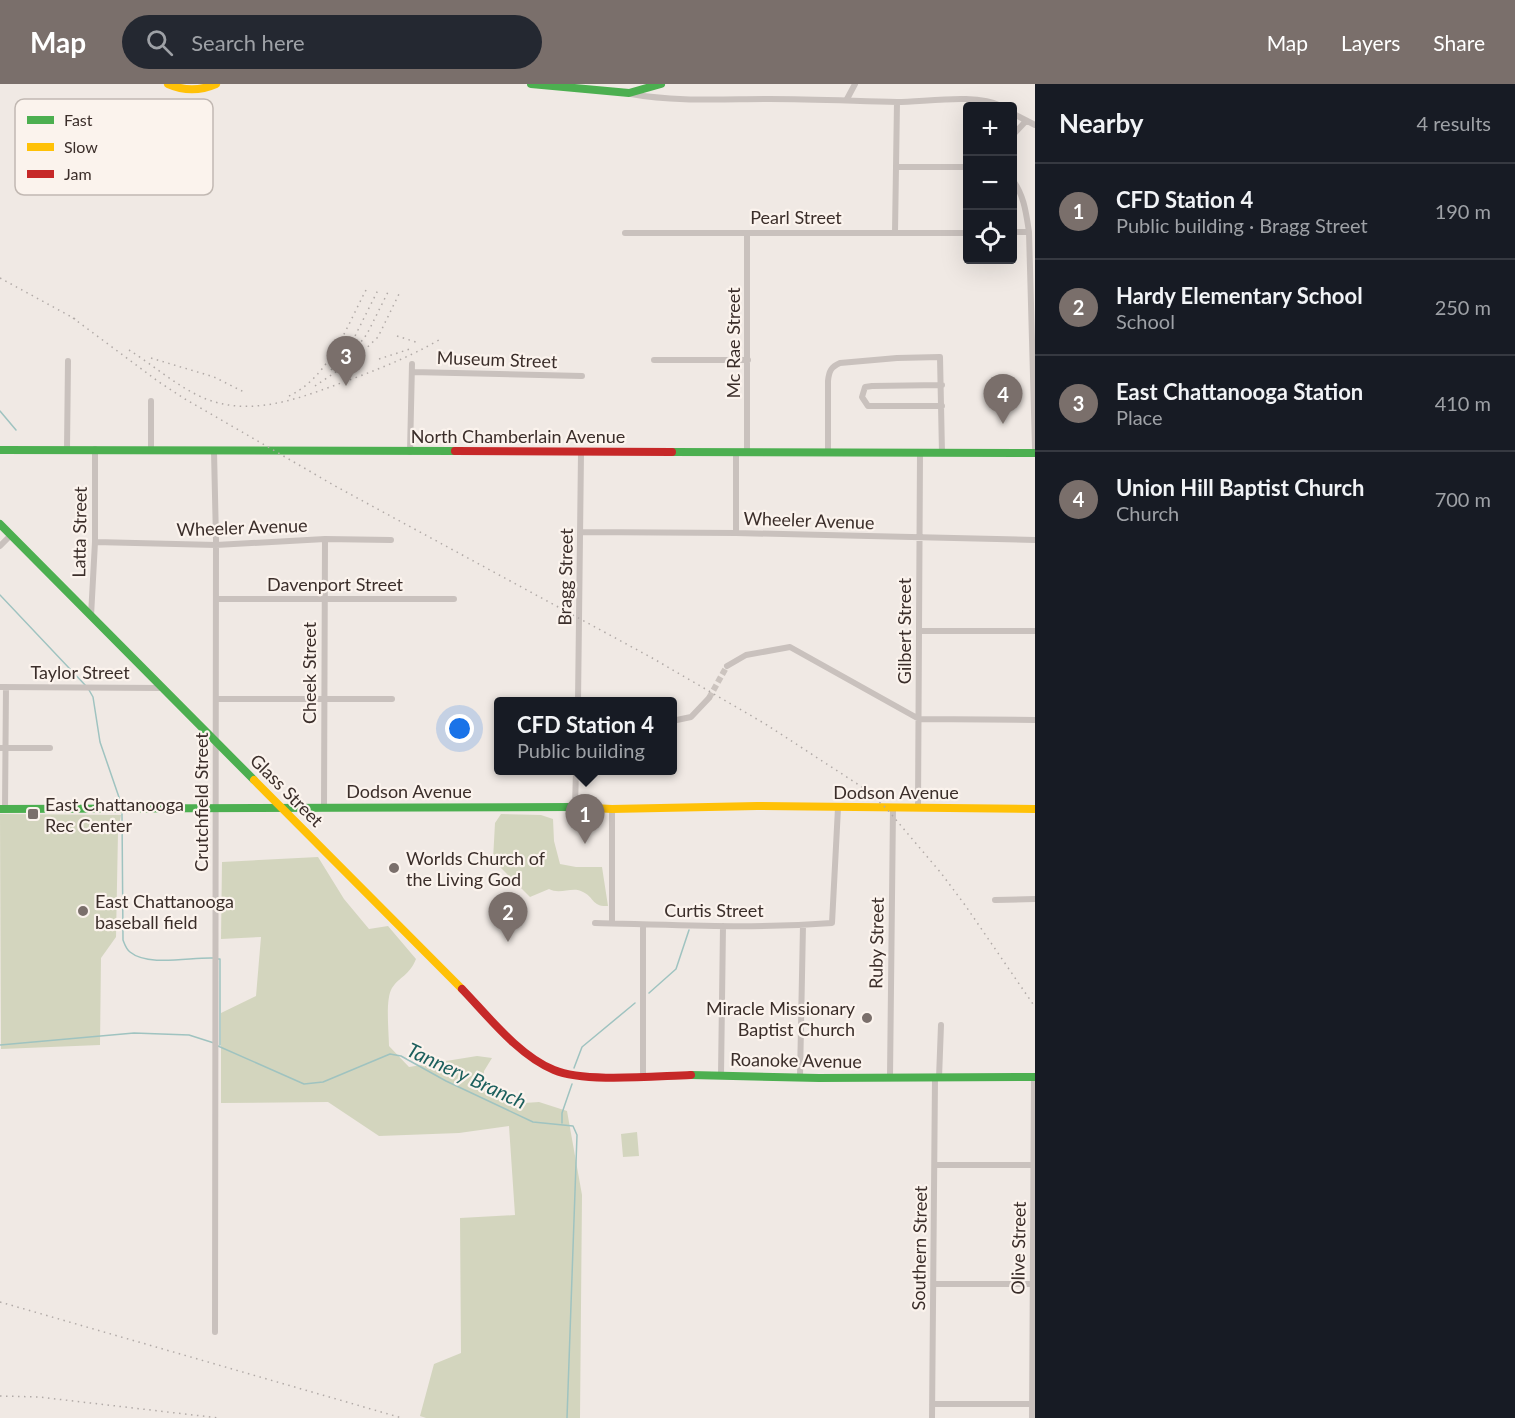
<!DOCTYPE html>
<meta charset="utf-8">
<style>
:root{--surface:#171b24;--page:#242831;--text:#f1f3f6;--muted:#9ea1a6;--line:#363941;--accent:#7a6f6b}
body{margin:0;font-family:Lato,sans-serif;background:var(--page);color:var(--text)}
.controls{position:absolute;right:18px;top:18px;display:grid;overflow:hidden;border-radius:6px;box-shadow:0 6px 24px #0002}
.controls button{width:54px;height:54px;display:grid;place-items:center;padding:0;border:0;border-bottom:2px solid var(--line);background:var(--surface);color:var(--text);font:30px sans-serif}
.you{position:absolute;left:460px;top:645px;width:21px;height:21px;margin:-15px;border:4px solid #fff;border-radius:50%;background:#1a73e8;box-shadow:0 0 0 9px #1a73e833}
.badge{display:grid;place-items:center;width:39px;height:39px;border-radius:50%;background:var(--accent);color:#fff;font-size:20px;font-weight:700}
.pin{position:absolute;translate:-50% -50px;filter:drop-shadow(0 2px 3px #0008)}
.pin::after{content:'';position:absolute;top:32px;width:21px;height:18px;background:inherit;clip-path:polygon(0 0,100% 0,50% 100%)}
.popup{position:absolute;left:494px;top:613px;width:183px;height:78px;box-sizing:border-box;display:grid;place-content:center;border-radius:6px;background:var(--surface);filter:drop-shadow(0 2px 4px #0005);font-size:20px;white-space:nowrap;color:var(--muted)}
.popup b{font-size:22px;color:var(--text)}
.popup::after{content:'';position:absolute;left:50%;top:100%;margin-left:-12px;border:12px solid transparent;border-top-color:var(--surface)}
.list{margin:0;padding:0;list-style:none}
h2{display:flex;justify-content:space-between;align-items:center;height:78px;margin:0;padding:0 24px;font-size:26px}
h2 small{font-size:20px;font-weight:400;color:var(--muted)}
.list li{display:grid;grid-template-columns:39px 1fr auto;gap:18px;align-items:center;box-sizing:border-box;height:96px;padding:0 24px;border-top:2px solid var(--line)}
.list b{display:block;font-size:22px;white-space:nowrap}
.list p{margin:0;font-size:20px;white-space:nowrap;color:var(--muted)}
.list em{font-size:20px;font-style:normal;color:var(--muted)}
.icon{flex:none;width:33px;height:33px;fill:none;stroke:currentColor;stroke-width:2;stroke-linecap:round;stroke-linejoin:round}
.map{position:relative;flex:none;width:1035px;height:1334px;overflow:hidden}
header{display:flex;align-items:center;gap:36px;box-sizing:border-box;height:84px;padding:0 30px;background:var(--accent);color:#fff}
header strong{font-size:28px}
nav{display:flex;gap:33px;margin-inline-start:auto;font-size:21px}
.search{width:420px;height:54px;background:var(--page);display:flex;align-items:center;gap:15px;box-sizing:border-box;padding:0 21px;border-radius:33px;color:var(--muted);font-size:22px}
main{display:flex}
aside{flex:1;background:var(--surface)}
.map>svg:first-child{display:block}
.green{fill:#d3d5be}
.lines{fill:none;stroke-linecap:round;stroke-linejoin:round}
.stream{stroke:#9fc3c0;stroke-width:1.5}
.street-tunnel{stroke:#ccc4bf;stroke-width:6;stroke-dasharray:6 3;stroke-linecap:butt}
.street{stroke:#c9c1bd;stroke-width:6}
.fast{stroke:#4caf50;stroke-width:8}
.slow{stroke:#ffc107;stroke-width:8}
.jam{stroke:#c62828;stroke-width:8}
.rail{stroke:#b1aaa7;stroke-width:1.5;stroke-dasharray:1.5 4.5;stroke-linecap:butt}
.poi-dot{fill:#7a6f6b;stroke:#fbf3ed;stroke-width:2}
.labels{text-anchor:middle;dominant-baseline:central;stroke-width:4.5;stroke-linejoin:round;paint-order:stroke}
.street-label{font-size:18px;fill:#3b2e2a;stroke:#fbf3ed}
.poi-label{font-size:18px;fill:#3b2e2a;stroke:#fbf3ed;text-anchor:start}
.water-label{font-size:20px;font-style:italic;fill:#1c5f5d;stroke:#fbf3ed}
.key{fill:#fbf3ed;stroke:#c1b8b2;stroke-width:1.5}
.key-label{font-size:16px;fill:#3b2e2a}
</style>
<header>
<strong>Map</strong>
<div class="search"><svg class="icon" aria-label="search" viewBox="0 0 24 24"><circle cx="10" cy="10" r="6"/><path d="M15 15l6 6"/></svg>Search here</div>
<nav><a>Map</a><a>Layers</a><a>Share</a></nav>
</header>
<main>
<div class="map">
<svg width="1035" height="1334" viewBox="0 0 1035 1334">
<rect width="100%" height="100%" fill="#f0e9e4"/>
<!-- green -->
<path class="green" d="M0 730 121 731 118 748 116 853 101 874 100 961 1 965Z
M501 730 541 731 553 735 554 757 560 780 576 783H602L608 822C592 823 594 813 583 808 573 802 560 811 549 805L530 813 493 776 495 739Z
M318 773 344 815 369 845 388 842 416 875C409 892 400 892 392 904 385 915 389 949 389 962L409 983 477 972 492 974 484 987 483 1000 510 1020 539 1018 567 1027 582 1111 580 1334H426L420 1332 434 1280 461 1269 460 1134 515 1131 509 1042 459 1049 379 1052 328 1018 221 1019V929L256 912 261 853 221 855 222 778Z
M637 1048 639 1072 623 1073 621 1050Z"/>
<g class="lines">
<!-- stream -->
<path class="stream" d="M0 327 16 346
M0 511 86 602
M89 606 93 613 100 658 122 722
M122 730 123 856C125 861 126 865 130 868 148 883 191 873 213 874
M218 875H220V961
M649 909 676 885 689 846
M0 961 134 949 189 951 214 959
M218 962 304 1000 323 998 390 970 401 972 446 997 533 1038 573 1042 577 1051 567 1334
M574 984 582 963 635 919
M562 1039V1029L572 1000"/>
<!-- street-tunnel -->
<path class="street-tunnel" d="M709 614 727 582"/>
<!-- street -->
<path class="street" d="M631 10C676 18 723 15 769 15 811 15 854 17 897 18 925 18 977 9 1001 22
M847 15 855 0
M1012 29 1035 41
M1012 52 1026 37
M896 83H968
M1012 95C1024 111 1026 128 1029 148L1035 364
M895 148 897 18
M1012 148H1029
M625 149H968
M654 276H748
M412 288 582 292
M942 301 872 302 865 303 862 313 868 322H942
M67 365 68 277
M151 367V317
M214 367 216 456 215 1248
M410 368 412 280
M736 369V449
M747 369V149
M828 369V297C829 287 831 283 840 279L897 274 940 273 942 369
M581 448 736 449 1035 456
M95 458 216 461 325 455 391 456
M0 462 11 451
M216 515H454
M91 532 95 458V365
M919 547H1035
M727 582 746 571 790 563 919 635 1035 636
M0 603 161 604
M216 615H392
M578 618 581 369
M672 637 691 633 709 614
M0 664H50
M575 723 576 686
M324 724 325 455
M918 724 920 370
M5 725 6 603
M995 816 1035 815
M612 838V725
M595 839C674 841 753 845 832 839L838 724
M721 991 723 842
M643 992V841
M800 993 803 841
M890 993 893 724
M939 994 941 941
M935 1081H1035
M934 1200H1034
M932 1320H1034
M932 1334 935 994
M1032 1334 1034 993"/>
<!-- fast -->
<path class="fast" d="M531 0 629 9 661 0
M0 366 455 367
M672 368 1035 369
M0 440 254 696
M0 725 573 723
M691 991 819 994 1035 993"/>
<!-- slow -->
<path class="slow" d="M168 0C184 7 200 7 216 0
M254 696 462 905
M573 723 612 725 757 722 1035 725"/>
<!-- jam -->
<path class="jam" d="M455 367 672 368
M462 905C488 932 519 972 554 986 585 999 655 992 691 991"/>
<!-- rail -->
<path class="rail" d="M0 194 79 237
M73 234 159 298 185 315 337 403 654 575 767 641 862 703 886 724 941 789 965 821 1035 923
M397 252 419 259
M129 266C153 281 179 304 206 315 255 334 305 312 352 295 384 283 409 273 439 256
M354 267 367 250 389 206
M443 269 459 274 506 277
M151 274 214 293 246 309
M379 275 413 264
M331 286 349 264 379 204
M315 302 355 275 378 253 399 210
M289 312C329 293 346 244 366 206
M0 1218 402 1334
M0 1312 39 1313 219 1334"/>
</g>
<!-- markers -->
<g class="poi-dot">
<rect x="27" y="724" width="12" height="12" rx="3"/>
<circle cx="394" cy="784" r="6"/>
<circle cx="83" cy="827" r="6"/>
<circle cx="867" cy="934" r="6"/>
</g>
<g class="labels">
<!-- street labels -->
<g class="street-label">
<text x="796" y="133">Pearl Street</text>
<text transform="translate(733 259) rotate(-90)">Mc Rae Street</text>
<text transform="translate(497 275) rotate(2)">Museum Street</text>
<text x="518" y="352">North Chamberlain Avenue</text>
<text transform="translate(809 436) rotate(2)">Wheeler Avenue</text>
<text transform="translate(242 443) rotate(-2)">Wheeler Avenue</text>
<text transform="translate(79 448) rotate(-89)">Latta Street</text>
<text transform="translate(565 493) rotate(-89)">Bragg Street</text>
<text x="335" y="500">Davenport Street</text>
<text transform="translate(904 547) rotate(-90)">Gilbert Street</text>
<text x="80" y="588">Taylor Street</text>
<text transform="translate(309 589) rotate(-90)">Cheek Street</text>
<text transform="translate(287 706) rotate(45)">Glass Street</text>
<text x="409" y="707">Dodson Avenue</text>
<text x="896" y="708">Dodson Avenue</text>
<text transform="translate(201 718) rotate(-90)">Crutchfield Street</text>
<text x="714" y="826">Curtis Street</text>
<text transform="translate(876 859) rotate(-89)">Ruby Street</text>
<text transform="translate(796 976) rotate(1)">Roanoke Avenue</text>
<text transform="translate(919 1164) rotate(-89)">Southern Street</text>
<text transform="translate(1018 1164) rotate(-89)">Olive Street</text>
</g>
<!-- poi labels -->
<g class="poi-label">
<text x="45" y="720">East Chattanooga<tspan x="45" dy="21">Rec Center</tspan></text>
<text x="406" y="774">Worlds Church of<tspan x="406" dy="21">the Living God</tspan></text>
<text x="95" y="817">East Chattanooga<tspan x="95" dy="21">baseball field</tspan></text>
<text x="855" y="924" text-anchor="end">Miracle Missionary<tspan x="855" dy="21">Baptist Church</tspan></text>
</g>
<!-- water labels -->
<g class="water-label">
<text transform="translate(467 991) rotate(25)">Tannery Branch</text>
</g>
</g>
<!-- legend -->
<rect x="15" y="15" width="198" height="96" rx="9" class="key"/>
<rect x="27" y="32" width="27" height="8" fill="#4caf50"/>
<rect x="27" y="59" width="27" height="8" fill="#ffc107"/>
<rect x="27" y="86" width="27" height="8" fill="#c62828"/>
<g class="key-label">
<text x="64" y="42">Fast</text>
<text x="64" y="69">Slow</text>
<text x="64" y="96">Jam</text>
</g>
</svg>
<div class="controls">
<button>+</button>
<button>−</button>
<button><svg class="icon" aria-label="locate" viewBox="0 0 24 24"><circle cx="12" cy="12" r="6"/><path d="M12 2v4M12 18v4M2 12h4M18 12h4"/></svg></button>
</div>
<div class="you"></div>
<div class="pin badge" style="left:585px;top:760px">1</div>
<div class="popup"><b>CFD Station 4</b>Public building</div>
<div class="pin badge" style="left:508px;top:858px">2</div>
<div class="pin badge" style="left:346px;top:302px">3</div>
<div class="pin badge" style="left:1003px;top:340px">4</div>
</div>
<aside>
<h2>Nearby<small>4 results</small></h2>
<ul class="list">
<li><span class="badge">1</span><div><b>CFD Station 4</b><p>Public building · Bragg Street</p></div><em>190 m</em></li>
<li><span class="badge">2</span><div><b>Hardy Elementary School</b><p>School</p></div><em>250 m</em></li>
<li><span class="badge">3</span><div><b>East Chattanooga Station</b><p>Place</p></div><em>410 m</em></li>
<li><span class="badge">4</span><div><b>Union Hill Baptist Church</b><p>Church</p></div><em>700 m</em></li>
</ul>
</aside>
</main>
